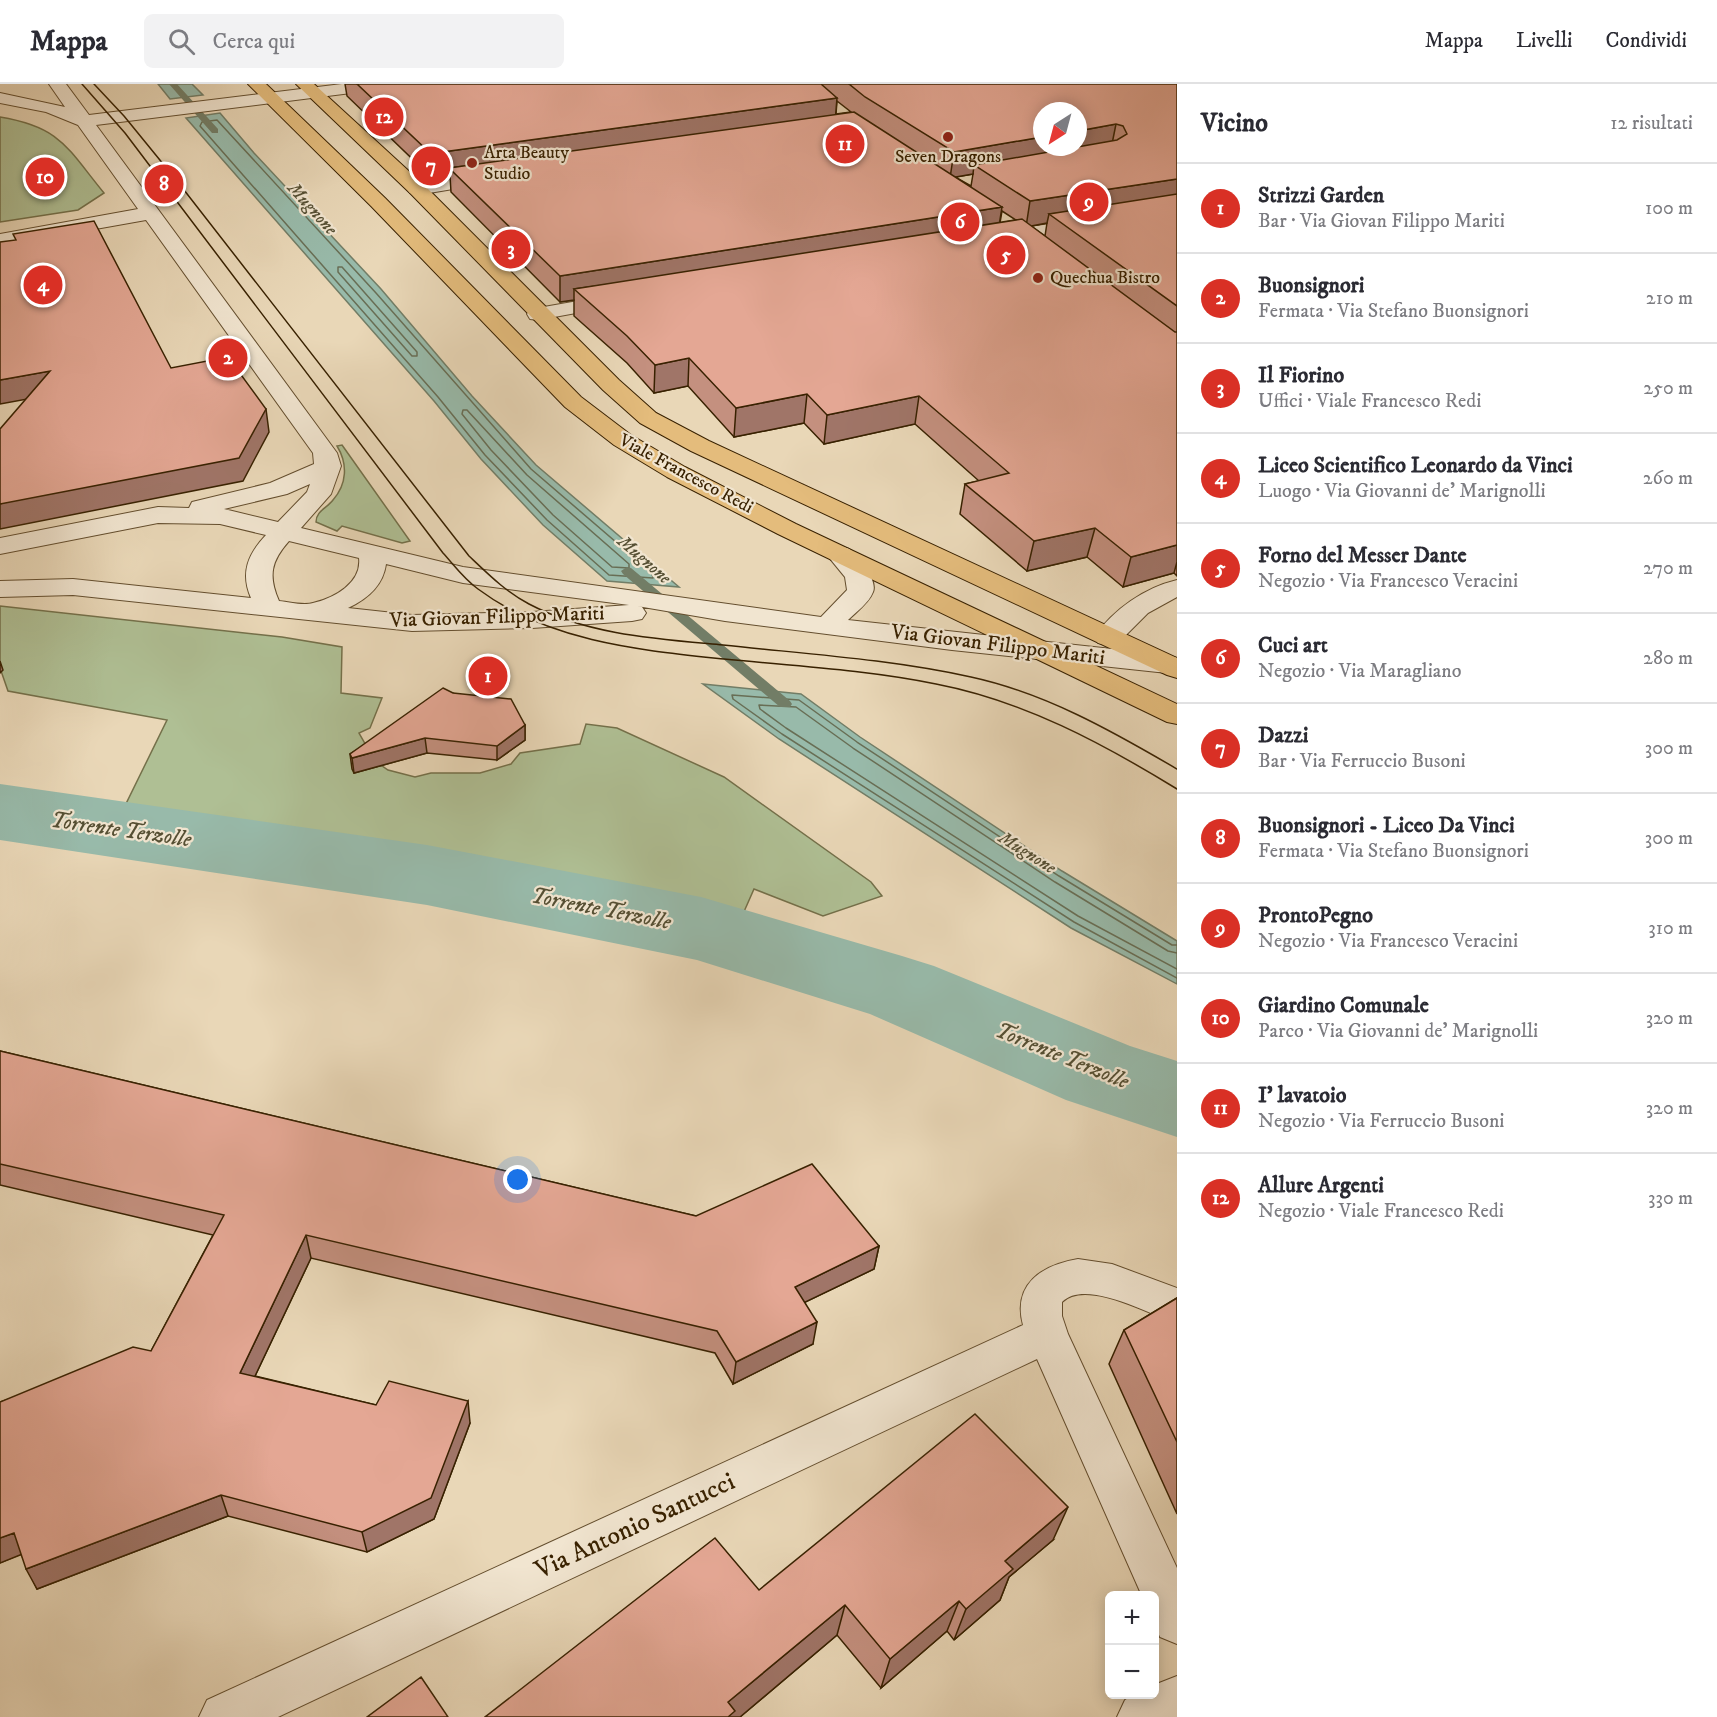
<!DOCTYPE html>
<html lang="it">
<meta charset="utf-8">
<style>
:root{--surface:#fff;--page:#f2f2f3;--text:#2b2b33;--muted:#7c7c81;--line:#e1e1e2;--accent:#d93025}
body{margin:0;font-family:"IM FELL DW Pica",serif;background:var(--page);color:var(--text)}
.controls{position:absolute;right:18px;bottom:18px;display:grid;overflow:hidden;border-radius:9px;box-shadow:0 3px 15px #0003}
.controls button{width:54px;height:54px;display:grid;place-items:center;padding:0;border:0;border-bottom:2px solid var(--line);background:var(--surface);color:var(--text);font:30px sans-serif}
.compass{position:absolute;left:1033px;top:18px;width:54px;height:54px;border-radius:50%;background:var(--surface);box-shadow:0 3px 15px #0003;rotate:216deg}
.you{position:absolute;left:518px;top:1096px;width:21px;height:21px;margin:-15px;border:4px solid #fff;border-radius:50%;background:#1a73e8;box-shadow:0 0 0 9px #1a73e833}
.badge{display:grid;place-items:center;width:39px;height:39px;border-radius:50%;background:var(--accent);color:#fff;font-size:20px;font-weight:700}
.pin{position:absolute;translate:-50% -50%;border:3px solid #fff;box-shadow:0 2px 6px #0006}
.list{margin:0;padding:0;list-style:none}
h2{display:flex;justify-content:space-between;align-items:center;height:78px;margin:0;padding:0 24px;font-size:26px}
h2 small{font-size:20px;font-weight:400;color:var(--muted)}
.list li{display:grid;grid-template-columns:39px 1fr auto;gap:18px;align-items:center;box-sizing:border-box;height:90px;padding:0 24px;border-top:2px solid var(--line)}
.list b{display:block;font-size:22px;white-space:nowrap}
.list p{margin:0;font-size:20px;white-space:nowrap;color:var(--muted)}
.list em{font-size:20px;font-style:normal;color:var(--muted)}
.icon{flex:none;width:33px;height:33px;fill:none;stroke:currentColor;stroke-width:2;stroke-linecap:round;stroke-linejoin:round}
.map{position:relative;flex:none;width:1177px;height:1633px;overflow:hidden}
header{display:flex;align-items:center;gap:36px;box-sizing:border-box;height:84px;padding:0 30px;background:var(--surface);border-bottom:2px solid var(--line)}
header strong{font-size:28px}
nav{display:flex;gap:33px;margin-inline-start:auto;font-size:21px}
.search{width:420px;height:54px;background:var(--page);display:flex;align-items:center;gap:15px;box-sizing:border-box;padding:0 21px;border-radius:9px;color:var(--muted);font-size:22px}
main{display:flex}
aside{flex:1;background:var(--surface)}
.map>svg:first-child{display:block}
.green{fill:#afbf94;stroke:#74704a;stroke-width:1.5}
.water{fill:#98baaa;stroke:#727d66;stroke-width:1.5}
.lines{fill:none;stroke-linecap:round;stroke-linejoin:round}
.shore{stroke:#686e55;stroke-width:1.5}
.stream{fill:#727d66;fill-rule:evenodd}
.river{fill:#98baaa;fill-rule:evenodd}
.minor-casing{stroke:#644e2e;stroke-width:2}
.major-casing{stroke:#382100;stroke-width:2}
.minor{fill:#f1e5d0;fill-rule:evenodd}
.major{fill:#e4bc7c;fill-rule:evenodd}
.tram{stroke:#382100;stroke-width:1.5}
.wall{fill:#c4907f;stroke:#382100;stroke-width:1.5;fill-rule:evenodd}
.shaded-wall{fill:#a07568;stroke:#382100;stroke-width:1.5}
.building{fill:#e4a794;stroke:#382100;stroke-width:1.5}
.poi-dot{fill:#8f2418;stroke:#f1e5d0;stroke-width:2}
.labels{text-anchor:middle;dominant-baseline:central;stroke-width:4.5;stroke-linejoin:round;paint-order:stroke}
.far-poi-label{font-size:18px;fill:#382100;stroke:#f1e5d0;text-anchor:start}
.far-water-label{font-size:18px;font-style:italic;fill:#554f33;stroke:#f1e5d0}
.far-street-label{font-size:18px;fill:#382100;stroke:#f1e5d0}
.street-label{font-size:21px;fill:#382100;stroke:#f1e5d0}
.water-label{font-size:22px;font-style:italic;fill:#554f33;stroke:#f1e5d0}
.near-street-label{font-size:26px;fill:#382100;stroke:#f1e5d0}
</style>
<header>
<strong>Mappa</strong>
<div class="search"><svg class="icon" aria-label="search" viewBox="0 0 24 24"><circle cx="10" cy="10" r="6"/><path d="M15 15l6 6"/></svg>Cerca qui</div>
<nav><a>Mappa</a><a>Livelli</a><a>Condividi</a></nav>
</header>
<main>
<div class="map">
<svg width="1177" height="1633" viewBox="0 0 1177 1633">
<rect width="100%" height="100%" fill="#e9d7b7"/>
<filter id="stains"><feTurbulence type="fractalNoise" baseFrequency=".00333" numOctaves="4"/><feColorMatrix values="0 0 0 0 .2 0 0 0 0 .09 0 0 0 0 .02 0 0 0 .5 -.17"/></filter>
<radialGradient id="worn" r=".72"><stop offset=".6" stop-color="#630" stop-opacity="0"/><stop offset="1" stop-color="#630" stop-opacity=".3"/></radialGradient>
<!-- green -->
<path class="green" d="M0 33C61 43 67 64 104 109L78 126 0 138Z
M342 361 410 457 402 459 342 442 337 447 316 438C316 427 327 424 333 416 347 400 348 380 337 362Z
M0 522 282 553 342 563 341 609 382 614 370 644 359 649 375 677 388 686 415 693 431 689H480L511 680 520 669 580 660 586 640 617 644 724 693 871 798 882 812 823 832 754 805 739 839 120 732 167 636 8 607 0 584Z"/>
<!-- water -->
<path class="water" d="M158 0H192L203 11 170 15Z
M220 29 254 69 381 205 472 312 536 381 679 503 607 497 543 441 481 375 434 317 186 34Z
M703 600 801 610 860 653 1062 787 1177 857V900L1071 844 779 655Z"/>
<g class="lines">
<!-- shore -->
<path class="shore" d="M217 36 376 209 531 385 652 489 653 494 609 491 547 436 485 371 438 313 200 42 202 38Z
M338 183H342L417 268V272H412L338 188Z
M463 326H467L527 391 629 480V484L612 483 553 431 491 366 462 330Z
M1177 861H1172L1059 792 857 658 799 616 732 611 733 615 782 650 1074 838 1177 894
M1177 869 1168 867 1055 798 853 664 796 623 759 621 760 625 786 644 1078 832 1177 885"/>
<!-- stream -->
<path class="stream" d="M169 0H177L218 45V49H212Z
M627 483 631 484 790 617 792 620 790 623H780L623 490 621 487Z"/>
<!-- river -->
<path class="river" d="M0 700 427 761 701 813 902 872 934 882 1130 962 1177 977V1053L1066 1016 870 930 697 876 427 821 0 756Z"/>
<defs>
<path id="minor" d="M49 0H66L89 31 342 0H391L389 4 383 5 96 41 337 369 341 382 331 410 301 444 463 483 821 533 847 506 845 493 827 471 831 465C837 464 843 462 849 465 859 471 878 497 873 508 869 519 856 528 848 536L1167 571 1177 574V586L1167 589 952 566 725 537 637 522 642 523 646 529 642 535 632 537 532 544 412 547 73 511 0 513V497L73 495 251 514C240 489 248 470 266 451L220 440 158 439 0 470V454L158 423 189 424 192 418 270 399 314 380 313 369 146 136 0 162V150L138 125 78 41 46 28 0 19V9L65 23ZM310 400 307 408 278 438 224 425 287 410ZM289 457 359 474C362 499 334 514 313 519 303 522 289 518 279 517 268 492 271 477 289 457ZM386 480 463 499 629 521 532 528 412 531 348 524C367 515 383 502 386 480Z
M494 87 501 89 503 93 501 97 417 111 410 109 407 105 410 101 417 99Z
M1177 121V133L995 160 988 158 985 154 988 150 995 148Z
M618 210 625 212 629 216 625 220 538 236 530 235 527 230 530 225 538 224Z
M1177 496V513L1148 529 1118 559 1108 561 1098 559 1094 553C1114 525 1144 504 1177 496Z
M1078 1175 1112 1180 1177 1204V1240C1150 1230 1085 1194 1062 1218V1232L1068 1250 1177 1484V1560L1160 1553 1154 1540V1512H1142L1037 1275 278 1633H199L207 1616 1023 1241C1012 1200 1042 1181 1078 1175Z
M1177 1592V1633H1117L1125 1616 1135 1610H1154V1601Z"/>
<path id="major" d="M248 0H266L385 114 581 313 631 351 685 383 796 440 1177 620V640L1167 638 778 450 667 393 614 361 565 323 371 122Z
M296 0H314L424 101 619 296 656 329 709 357 1177 574V594L1167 591 691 367 640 339 603 306 410 109Z"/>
</defs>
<!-- minor casing -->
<use href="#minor" class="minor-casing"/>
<!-- major casing -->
<use href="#major" class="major-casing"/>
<!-- minor -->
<use href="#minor" class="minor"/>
<!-- major -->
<use href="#major" class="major"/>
<!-- tram -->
<path class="tram" d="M82 0 125 49 443 469C454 481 464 495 478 505 549 558 639 566 724 575 795 582 867 586 936 600 1024 617 1102 659 1177 705
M94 0 124 32 177 97 469 472C488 490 506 508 529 520 588 551 658 555 723 561 806 570 889 575 971 593 1045 609 1112 647 1177 685"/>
</g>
<!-- wall -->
<path class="wall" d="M345 0H1177V492L1174 489 1123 503 1087 473 1027 487 960 430 965 400 979 397 915 340 824 360 804 339 734 353 688 302 654 309 627 279 574 232V216L560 218 451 108 450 92 436 94 430 92 347 12ZM837 17 851 28 836 30ZM973 90 971 102 955 93ZM1002 127 1016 136 1000 139ZM1047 139 1045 152 1031 142Z
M453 609 525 641V656L497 676 427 669 354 689 352 685 350 670Z
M0 967 696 1132 879 1162 874 1185 805 1218 813 1260 733 1300 715 1269 311 1174 255 1292 376 1321 470 1339 434 1435 367 1468 228 1432 37 1505 21 1470 0 1479V1318L151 1267 213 1151 0 1101Z
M1177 1214V1430L1109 1280 1124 1246Z
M1053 1456 1009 1493 1000 1516 954 1556 947 1547 881 1604 837 1551 740 1633H485L759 1506Z"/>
<!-- shaded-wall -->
<path class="shaded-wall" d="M837 14 835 38 449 84 450 92 436 94 435 69Z
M1116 40 1111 65 974 81 973 90 950 94 954 68 1042 53V63H1078V47Z
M1177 95V120L1049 130 1047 139 1026 143 1030 117Z
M1002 123 998 148 574 205V216L560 218V192Z
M689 274 688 302 654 309 655 281Z
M50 287 55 310 0 320V296Z
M807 310 804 339 734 353 736 324Z
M919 312 915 340 824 360 827 331Z
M266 325 269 348 243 397 0 445V420Z
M1095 444 1087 473 1027 487 1034 457Z
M1177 461V478L1174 489 1123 503 1131 473Z
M0 577 3 586 0 589Z
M525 641V656L497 676V662Z
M425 654 427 669 354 689 352 674Z
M306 1151 311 1174 246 1311 240 1289Z
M879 1162 874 1185 791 1225 795 1203Z
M817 1238 813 1260 733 1300 736 1278Z
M468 1317 470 1339 434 1435 367 1468 362 1448Z
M221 1411 228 1432 37 1505 26 1485Z
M1068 1423 1053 1456 1009 1493 1000 1516 954 1556 966 1525 1005 1477Z
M14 1449 25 1469 0 1479V1454Z
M959 1517 947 1547 881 1604 890 1575Z
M845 1521 837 1551 740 1633H726L728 1618Z"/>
<!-- building -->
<path class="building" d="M357 0H821L837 14 435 69 428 67Z
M849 0H1177V95L1030 117 974 81 1117 56 1127 50 1123 42 1116 40 1078 47V27H1042V53L954 68 865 13Z
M854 28 1002 123 560 192 449 84Z
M1177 110V222L1049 130Z
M1022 135 1175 248H1177V461L1131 473 1095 444 1034 457 965 400 1009 389 919 312 827 331 807 310 736 324 689 274 655 281 627 252 574 205Z
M94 137 171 284 228 273 266 325 239 374 0 420V345L50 287 0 296V158L16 156 13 150Z
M443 604 453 609 511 615 525 641 497 662 425 654 352 674 350 670Z
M0 967 696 1132 812 1080 879 1162 795 1203 817 1238 736 1278 717 1247 306 1151 240 1289 376 1321 389 1297 468 1317 431 1414 362 1448 221 1411 26 1485 14 1449 0 1454V1318L133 1263 151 1267 224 1131 0 1080Z
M1177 1214V1358L1124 1246Z
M975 1330 1068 1423 1005 1477 1013 1485 966 1525 959 1517 890 1575 845 1521 728 1618 735 1627 728 1633H485L715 1454 759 1506Z
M421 1593 448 1633H367Z"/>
<!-- markers -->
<g class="poi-dot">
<circle cx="948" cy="53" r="6"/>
<circle cx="472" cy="79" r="6"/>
<circle cx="1038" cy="194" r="6"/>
</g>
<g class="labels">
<!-- far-poi labels -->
<g class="far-poi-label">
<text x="484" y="69">Arta Beauty<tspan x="484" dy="21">Studio</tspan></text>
<text x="948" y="73" text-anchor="middle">Seven Dragons</text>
<text x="1050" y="194">Quechua Bistro</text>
</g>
<!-- far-water labels -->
<g class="far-water-label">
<text transform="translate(312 125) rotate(48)">Mugnone</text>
<text transform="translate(644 476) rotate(41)">Mugnone</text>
<text transform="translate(1027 769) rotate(32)">Mugnone</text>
</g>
<!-- far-street labels -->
<g class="far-street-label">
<text transform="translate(686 390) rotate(28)">Viale Francesco Redi</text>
</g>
<!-- street labels -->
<g class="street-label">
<text transform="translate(497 533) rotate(-2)">Via Giovan Filippo Mariti</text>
<text transform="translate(998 561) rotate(7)">Via Giovan Filippo Mariti</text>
</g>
<!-- water labels -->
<g class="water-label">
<text transform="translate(121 746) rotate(8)">Torrente Terzolle</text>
<text transform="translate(601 825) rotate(11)">Torrente Terzolle</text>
<text transform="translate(1062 972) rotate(22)">Torrente Terzolle</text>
</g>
<!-- near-street labels -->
<g class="near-street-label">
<text transform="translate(635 1442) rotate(-25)">Via Antonio Santucci</text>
</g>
</g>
<rect width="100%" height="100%" filter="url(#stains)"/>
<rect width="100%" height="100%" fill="url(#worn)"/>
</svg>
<div class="controls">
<button>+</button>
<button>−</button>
</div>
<svg class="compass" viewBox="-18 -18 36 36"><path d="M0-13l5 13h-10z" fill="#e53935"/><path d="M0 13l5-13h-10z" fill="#7c7c81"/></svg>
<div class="you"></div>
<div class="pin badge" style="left:488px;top:592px">1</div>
<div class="pin badge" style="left:228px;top:274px">2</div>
<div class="pin badge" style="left:511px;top:165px">3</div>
<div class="pin badge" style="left:43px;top:201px">4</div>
<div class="pin badge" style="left:1006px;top:171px">5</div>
<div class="pin badge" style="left:960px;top:138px">6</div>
<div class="pin badge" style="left:431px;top:82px">7</div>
<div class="pin badge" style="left:164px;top:100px">8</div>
<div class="pin badge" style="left:1089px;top:118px">9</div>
<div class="pin badge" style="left:45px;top:93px">10</div>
<div class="pin badge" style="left:845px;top:60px">11</div>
<div class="pin badge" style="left:384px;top:33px">12</div>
</div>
<aside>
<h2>Vicino<small>12 risultati</small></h2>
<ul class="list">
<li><span class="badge">1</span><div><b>Strizzi Garden</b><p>Bar · Via Giovan Filippo Mariti</p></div><em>100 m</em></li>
<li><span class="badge">2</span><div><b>Buonsignori</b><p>Fermata · Via Stefano Buonsignori</p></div><em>210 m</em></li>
<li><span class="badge">3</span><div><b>Il Fiorino</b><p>Uffici · Viale Francesco Redi</p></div><em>250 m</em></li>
<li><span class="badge">4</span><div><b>Liceo Scientifico Leonardo da Vinci</b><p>Luogo · Via Giovanni de' Marignolli</p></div><em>260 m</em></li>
<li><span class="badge">5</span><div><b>Forno del Messer Dante</b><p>Negozio · Via Francesco Veracini</p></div><em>270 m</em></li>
<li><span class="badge">6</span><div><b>Cuci art</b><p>Negozio · Via Maragliano</p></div><em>280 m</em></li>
<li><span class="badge">7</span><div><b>Dazzi</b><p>Bar · Via Ferruccio Busoni</p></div><em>300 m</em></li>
<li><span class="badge">8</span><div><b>Buonsignori - Liceo Da Vinci</b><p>Fermata · Via Stefano Buonsignori</p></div><em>300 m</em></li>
<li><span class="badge">9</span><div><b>ProntoPegno</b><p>Negozio · Via Francesco Veracini</p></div><em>310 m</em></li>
<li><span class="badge">10</span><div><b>Giardino Comunale</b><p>Parco · Via Giovanni de' Marignolli</p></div><em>320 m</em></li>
<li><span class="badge">11</span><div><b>I' lavatoio</b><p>Negozio · Via Ferruccio Busoni</p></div><em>320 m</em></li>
<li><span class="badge">12</span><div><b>Allure Argenti</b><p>Negozio · Viale Francesco Redi</p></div><em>330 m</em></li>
</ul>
</aside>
</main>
